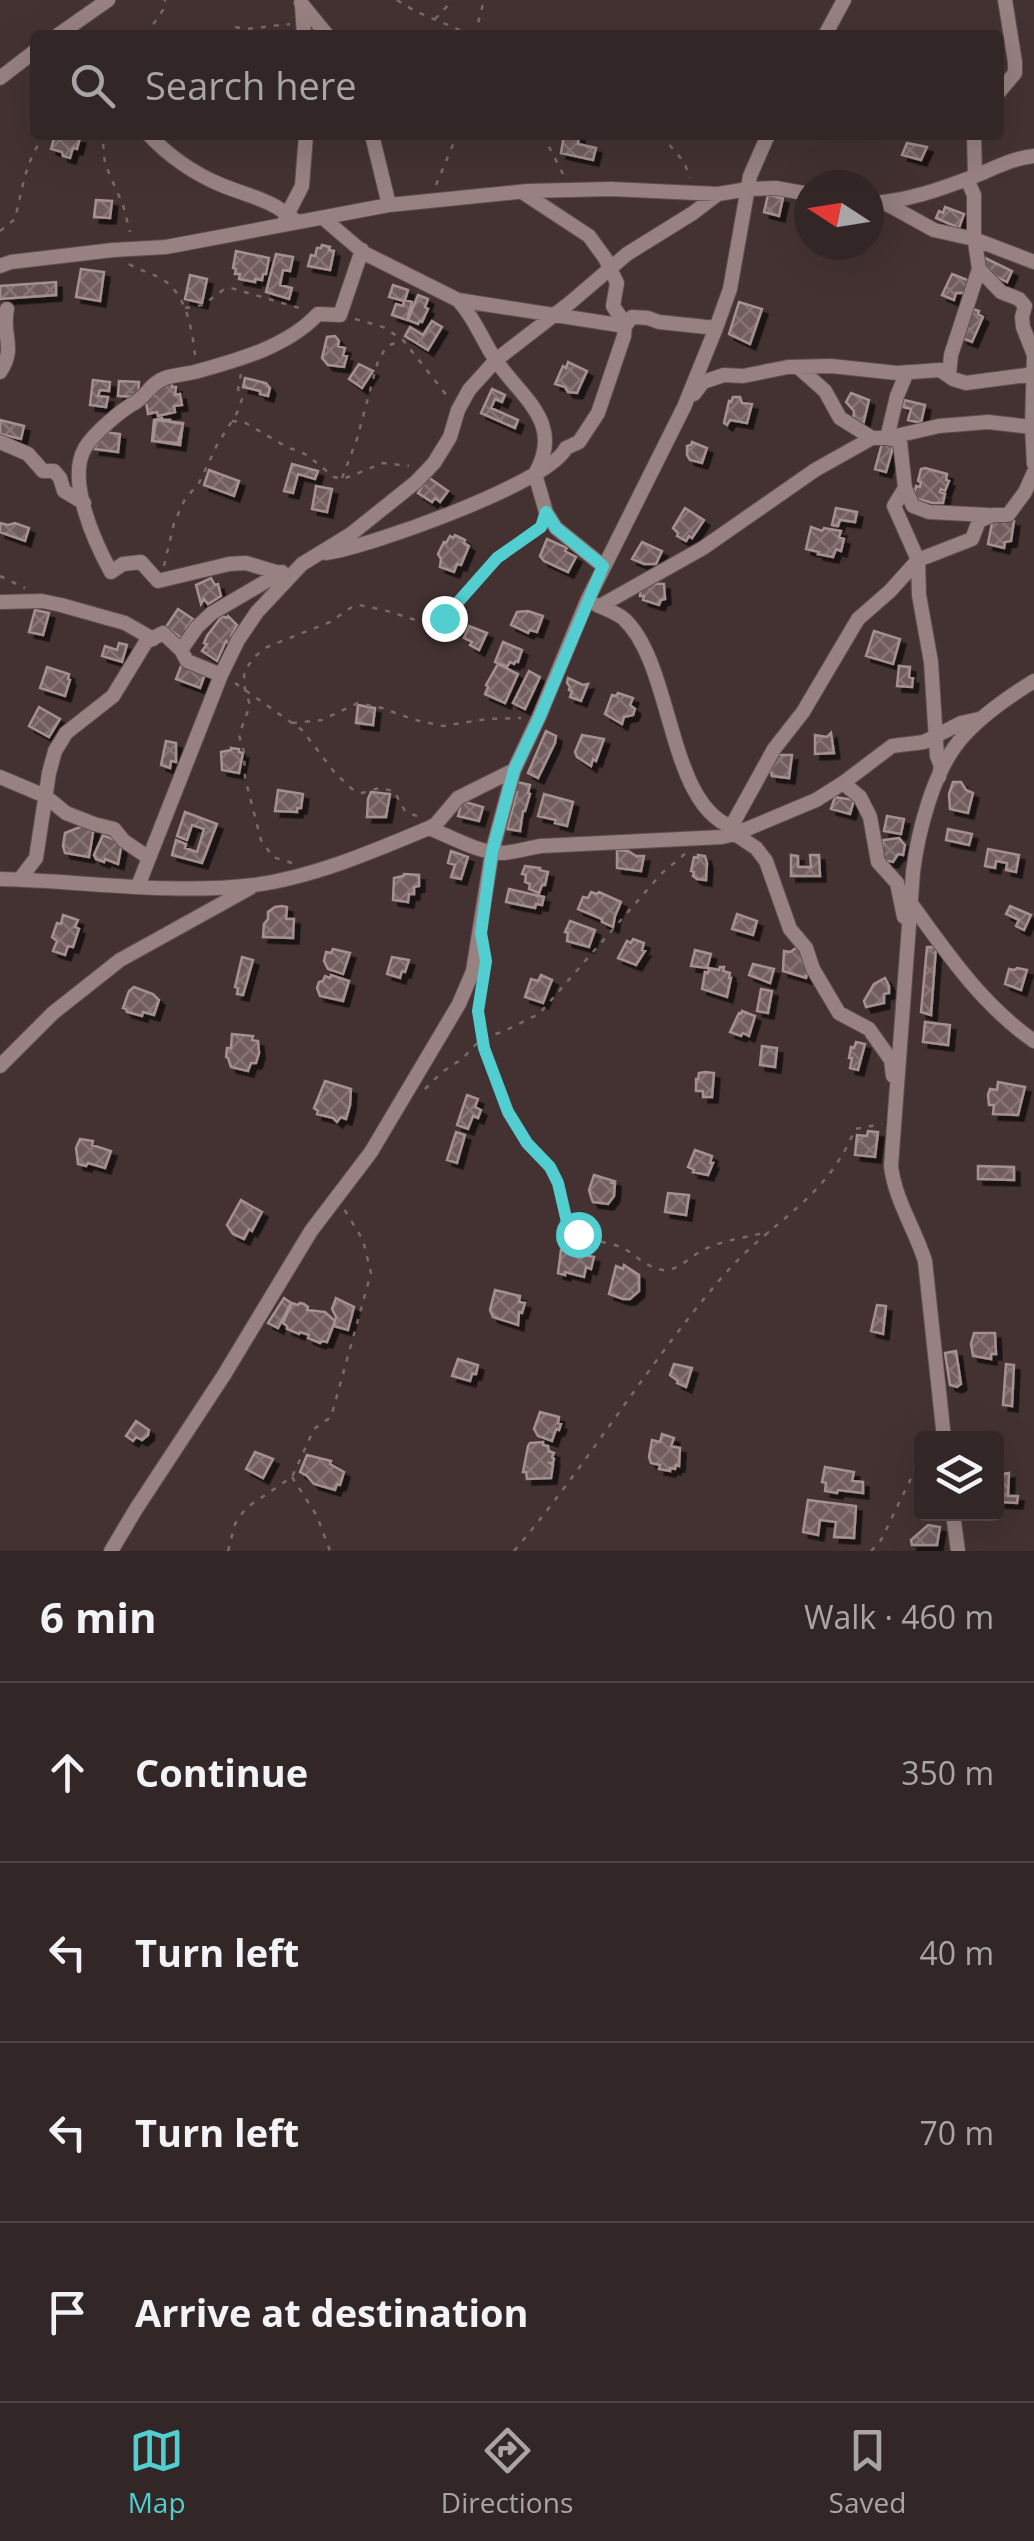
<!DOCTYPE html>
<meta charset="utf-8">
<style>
:root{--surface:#332626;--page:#3b2e2e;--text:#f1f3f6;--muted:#a9a5a7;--line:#4e4343;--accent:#52cdd0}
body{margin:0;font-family:"Open Sans",sans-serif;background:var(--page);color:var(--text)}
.controls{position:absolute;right:30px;bottom:30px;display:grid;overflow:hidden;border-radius:10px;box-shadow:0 10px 40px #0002}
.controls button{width:90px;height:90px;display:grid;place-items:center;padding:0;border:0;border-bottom:2px solid var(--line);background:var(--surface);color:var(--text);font:50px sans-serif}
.compass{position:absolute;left:794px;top:170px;width:90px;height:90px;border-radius:50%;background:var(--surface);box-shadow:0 10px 40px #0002;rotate:282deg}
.stop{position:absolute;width:30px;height:30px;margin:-22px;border:8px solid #52cdd0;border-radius:50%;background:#fff}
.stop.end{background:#52cdd0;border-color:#fff;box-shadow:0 2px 10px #0008}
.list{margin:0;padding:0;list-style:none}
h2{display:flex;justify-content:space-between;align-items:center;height:130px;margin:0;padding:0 40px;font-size:42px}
h2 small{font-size:32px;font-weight:400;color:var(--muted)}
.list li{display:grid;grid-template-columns:65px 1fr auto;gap:30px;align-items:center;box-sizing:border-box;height:180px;padding:0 40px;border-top:2px solid var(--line)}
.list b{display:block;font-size:38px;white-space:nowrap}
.list em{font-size:32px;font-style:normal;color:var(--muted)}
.icon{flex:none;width:55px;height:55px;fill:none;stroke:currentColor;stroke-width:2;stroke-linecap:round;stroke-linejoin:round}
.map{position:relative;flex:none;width:1034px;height:1551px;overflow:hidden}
.search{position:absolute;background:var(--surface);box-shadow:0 10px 40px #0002;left:30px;right:30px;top:30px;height:110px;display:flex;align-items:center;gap:25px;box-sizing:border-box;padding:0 35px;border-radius:10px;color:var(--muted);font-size:38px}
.sheet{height:850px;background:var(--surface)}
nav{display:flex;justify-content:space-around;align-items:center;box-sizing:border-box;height:140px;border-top:2px solid var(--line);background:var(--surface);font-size:28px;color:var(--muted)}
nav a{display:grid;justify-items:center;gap:5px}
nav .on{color:var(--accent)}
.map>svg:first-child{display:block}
.building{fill:url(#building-cross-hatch);stroke:#a58f8f;stroke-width:2.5;filter:url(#shadow)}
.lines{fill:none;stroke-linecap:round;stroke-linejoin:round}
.minor-casing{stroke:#5e4e4f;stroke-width:16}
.path{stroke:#796969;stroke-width:2.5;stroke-dasharray:5 8;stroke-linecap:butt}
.minor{stroke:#978181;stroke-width:14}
.route{stroke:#52cdd0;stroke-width:12}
</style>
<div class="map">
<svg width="1034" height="1551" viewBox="0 0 1034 1551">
<defs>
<pattern id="building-cross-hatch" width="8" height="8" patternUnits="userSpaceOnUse" patternTransform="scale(2.5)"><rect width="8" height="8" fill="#715d5d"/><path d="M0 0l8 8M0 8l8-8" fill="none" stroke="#867474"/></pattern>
<filter id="shadow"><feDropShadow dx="5.5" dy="5.5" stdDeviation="0" flood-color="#0009"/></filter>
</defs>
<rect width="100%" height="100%" fill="#443232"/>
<!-- building -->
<path class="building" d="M55 135 80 138 77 149 73 148 70 158 63 156 62 152 51 149Z
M564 135H579L578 144 596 148 593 160 561 153Z
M907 143 927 147 921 160 902 155Z
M768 195 783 198 779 216 764 212Z
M96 200 112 201 110 218 94 217Z
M945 207 964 214 959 228 936 218 939 211 943 213Z
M322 245 330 247 329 250 334 251 330 270 308 266 311 255 315 256 317 248H321Z
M236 251 269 258 266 274H263L262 280 255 279V282L239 279 240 274H235L236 269 233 268Z
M276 254 293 257 290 271 283 270 280 285 292 288 289 299 266 292Z
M985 258 1012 271 1007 282 981 269Z
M81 269 104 272 100 301 76 297Z
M952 274 970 281 967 290 962 293H956L954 300 942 295Z
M190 275 207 279 202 303 185 299Z
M56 282V295L0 299V286Z
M393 285 408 290 405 300 412 302 407 320 392 315 396 304 403 306 404 301 389 297Z
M418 295 428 299 425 307 428 309 422 322 420 321 418 324 408 320Z
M739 302 762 309 750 344 729 334Z
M973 309 979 311 978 314 983 317 972 342 962 338Z
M432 321 442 327 428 350 405 336 410 327 423 335Z
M335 336 339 341 338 346 345 348 343 355 347 356 344 367 328 365 322 358 327 337Z
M568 362 587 371 577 393 568 392 565 387 555 384 563 366 566 368Z
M359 364 373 371 362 388 349 379Z
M245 378 266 383 270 388 268 396 260 394V391L243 387Z
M93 380 110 382 109 391 100 390 98 396 108 397 106 407 90 405Z
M119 381 139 382 138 397 118 396Z
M171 381 172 387H176L175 395 180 394 182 405 174 406 175 412 158 416 157 412 148 414 145 397 154 396 152 384Z
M492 389 505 395 502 402 495 399 491 408 518 420 515 428 481 413Z
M851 393 869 400 863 425 853 424 854 411 846 402Z
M733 397H740L742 403 752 404 747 423 730 420 727 425 724 423 729 401 731 402Z
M904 400 925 405 921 423 908 420 911 409 903 407Z
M162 418 163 420H170V422L183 424 178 443 152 441 154 420Z
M0 420 24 426 21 439 0 434Z
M156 420 183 423 180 445 153 441Z
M104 432 120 434 118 452 94 449Z
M883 440 894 444 886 472 875 469Z
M692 442 707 448 702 463 690 460 687 455V446L691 445Z
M292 464 318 471 315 479 298 474 293 493 284 491Z
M925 468 947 474 946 480 949 481 945 491 941 489 940 492 945 494 943 503H933L913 498 916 486 920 487 921 482 918 481 921 469Z
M209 470 239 481 234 496 204 485Z
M428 477 448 491 440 502 435 498 432 502 418 493Z
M316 486 332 489 327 512 312 509Z
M685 508 704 520 692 538 689 536 686 541 677 536 678 533 673 528Z
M836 508 857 512 855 522 840 520 838 526 832 525Z
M993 517 1014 521 1011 541 1005 542 1004 548 988 544Z
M0 523 8 525 15 523 29 528 25 541 0 532Z
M811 527 822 531 824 528 841 531 839 537 844 539 841 551 836 549 833 557 818 554 819 552 806 549Z
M455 535 465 540 464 543 469 546 461 565 457 564 454 572 440 567 441 559 438 554 444 542 446 543 450 536 453 538Z
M547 539 567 548 565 551 576 557 568 572 544 561 540 556Z
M642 542 662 551 656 564H644L632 559Z
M211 578 215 585 218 584 221 596 208 604 204 599 201 604 196 585Z
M641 583 664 584 665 599 661 600 659 605 643 600 644 596H640Z
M178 609 193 619 186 629 189 631 183 639 166 627Z
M35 610 49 613 43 635 29 632Z
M528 611 543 616 537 632 530 630 528 633 511 625 517 612Z
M222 616 227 618 228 616 237 625 231 636 233 638 229 644 226 641 217 661 202 651 207 644 204 643 207 636Z
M469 626 487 633 479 650 470 645 472 642 464 638Z
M874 631 900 639 893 664 866 656Z
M503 642 522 650 518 662 516 661 514 664 510 662 507 667 495 662Z
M119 643 127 645 122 662 102 656 105 646 117 650Z
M183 661 207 669 200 688 176 679Z
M498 664 518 674 505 703 485 694 488 687 486 685Z
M899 666 910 667 909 677 913 678 912 687 897 686Z
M47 667 69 674 68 679 70 680 65 696 40 688Z
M529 671 540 677 525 709 513 703Z
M568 678 583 685 588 684 581 701 570 697 572 691 569 690 570 687 567 683Z
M618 693 633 698 630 705 635 709 633 715 624 717 622 724 605 714 612 695 616 696Z
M358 705 375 708 373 725 356 723Z
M39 707 60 719 49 737 29 726Z
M546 731 556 736 555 743 538 778 528 773Z
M831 733 834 753 815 754V735L827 737Z
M582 735 604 739 596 761 593 759 591 766 577 757 575 752Z
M166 741 176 743V762L171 761 170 768 161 765Z
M231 748 239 749V752L243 753 239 773 222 770 221 752 231 750Z
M773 755H792L789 778 772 776 770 770Z
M517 782 530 785 528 793 530 794 525 811H523L520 831 507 829 517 792 514 791Z
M953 782H961L966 790 973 793 968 813 950 809 949 794Z
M278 790 303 794 301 808H297V812L275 811Z
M371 792 390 794 386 817H367L368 799Z
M544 794 573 802 567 826 555 823 556 820 538 816Z
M835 797 854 800 850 814 831 809Z
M462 801 483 807 479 821 458 816Z
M185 812 217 824 202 863 172 855 176 840 186 844 185 848 197 852 204 829 192 825 187 840 177 836Z
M887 816 904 819 901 834 884 831Z
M85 825 94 827 89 857 65 853 63 846 65 833Z
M948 829 972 834 969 845 946 840Z
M103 835 122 843 118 864 105 859 104 862 96 859 94 855Z
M899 838 905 845 903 855 898 854 893 862 881 860 883 840Z
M988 849 1019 855 1016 872 1006 870 1007 863 996 861 995 868 985 866Z
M617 850 628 851 636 856H644L641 871 617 868Z
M451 851 468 857 461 879 451 877 455 865 448 863Z
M698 855 705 856 707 863 706 880 697 879 693 876 694 872 691 871 694 857 698 858Z
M791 855 798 856V867H811L810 855H819L820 876H791Z
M525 866 540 868 539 870 548 872 545 885H542L539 893 529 889 530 884 525 882 526 875 522 874Z
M404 874 419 875V886L414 887V894H409L408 902 393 900 394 878 403 876Z
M509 889 544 897 542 905 536 904 535 908 506 902Z
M591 892 597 894 599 892 621 902 615 916 613 927 602 922V919L578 909 583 897 588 898Z
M282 906 287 907 286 919H294L293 938 263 937 264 924 268 919V912L275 907Z
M1010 906 1031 915 1024 930 1016 926 1019 920 1006 914Z
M737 914 757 921 753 935 732 929Z
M63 915 78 920 75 927 79 929 73 947 68 946 65 955 53 951 57 941 52 937 57 923 61 924Z
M570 921 595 930 589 947 567 941 568 933 565 932Z
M633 939 644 943 642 950 645 951 636 965 618 958 627 941 631 943Z
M927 947H936L931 1015 921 1012Z
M796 948 803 950 801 956 807 958 810 964 806 978 783 971 784 951 790 952Z
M333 949 350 953 343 974 328 969 324 961 326 952 331 953Z
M695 950 711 954 707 968 691 966Z
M242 957 253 960 243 995 237 994 238 988 235 987Z
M392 957 409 960 405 972 402 971 400 978 387 974Z
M753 964 774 969 770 983 749 975Z
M720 967H724L723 971 730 973 729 978H731L727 997 702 989 705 972 708 973 709 968 719 970Z
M1017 968 1027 970 1021 990 1005 984 1009 969 1015 970Z
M331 975 349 981 343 1001 320 996 317 988 319 982 323 981 325 976 330 978Z
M541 975 552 980 543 1003 525 997 531 979 538 981Z
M885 978 889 986V993L884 994V1003L866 1007 864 1001 874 984Z
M134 987 153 994 159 1000 154 1015 143 1012 142 1016 127 1012 126 1009 123 1008 129 991Z
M761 989 772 991 768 1013 757 1011Z
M742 1011 755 1016 749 1036 743 1033 741 1036 730 1032 739 1013 741 1014Z
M925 1022 950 1025 948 1045 923 1042Z
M232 1034 253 1036 252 1040 258 1041 259 1053 256 1063H251L248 1071 231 1067 228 1058 226 1057 227 1048H231Z
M856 1042 865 1044 858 1070 850 1068 852 1058H849L851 1047 854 1048Z
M762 1046 777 1048 775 1067 760 1065Z
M705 1072 714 1073 712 1097H703V1091H696V1079H698L699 1073Z
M325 1081 351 1089 350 1105 346 1119 341 1117 337 1122 333 1118 317 1114 318 1111 314 1108Z
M998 1082 1025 1087 1018 1115 993 1114 994 1105H989L988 1095 990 1089 997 1090Z
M467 1095 478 1099 475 1107 481 1110 478 1118 473 1116 468 1129 457 1125Z
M868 1131 878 1132 875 1157 855 1155 857 1135 867 1136Z
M456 1132 465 1135 457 1163 447 1160Z
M80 1139 93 1141 92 1145 111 1151 105 1168 88 1163 86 1166 78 1164 76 1148Z
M695 1150 712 1156 710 1163H713L708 1175 693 1172 694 1170 688 1167Z
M978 1166 1014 1167V1180L978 1179Z
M594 1175 614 1181 610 1183H615L614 1196 608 1204 593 1202 591 1197 589 1190Z
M668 1193 689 1195 686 1215 665 1212Z
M241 1200 262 1212 252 1231 249 1229 244 1239 233 1234 227 1225Z
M561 1250 575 1254V1256L579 1257 580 1254 594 1257 591 1269 586 1267 584 1277 565 1272V1275L558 1273Z
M624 1265 639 1275V1291L630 1299H623L609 1294 616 1266 623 1269Z
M495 1290 520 1296 519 1302 525 1303 522 1313 519 1312 518 1325 493 1317 490 1310Z
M284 1298 291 1303 278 1328 268 1323Z
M336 1298 354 1307 348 1330 334 1326 336 1317 332 1309Z
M292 1303 298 1305 300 1303 304 1304 308 1307 307 1310 325 1312 335 1321 327 1342 322 1341 320 1343 308 1338 309 1335 300 1332 299 1334 287 1329V1326L283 1323Z
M877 1305 886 1306 883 1334 871 1331Z
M974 1333H995L996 1354H991V1359L973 1356 971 1344Z
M956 1351 961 1384 957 1387 950 1385 945 1353Z
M458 1359 478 1365 476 1374H472L470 1381 452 1376Z
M674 1364 692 1368 686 1387 677 1383 678 1381 670 1375Z
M1006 1364 1014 1365 1012 1406 1003 1405Z
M540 1412 559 1417 558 1423 561 1424 559 1430 556 1429 552 1441 538 1436 534 1429Z
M136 1421 149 1430 148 1435 142 1440 136 1437 133 1441 126 1436Z
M662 1434 674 1438 671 1446 680 1448 679 1466 676 1465 675 1469 670 1468V1471L659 1469 660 1465 651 1463 649 1457 652 1440 660 1442Z
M543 1442V1445L548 1446 549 1451 554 1453 552 1457 554 1459 553 1463H550L553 1465 551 1478 527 1479 526 1472H523L528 1446 530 1443Z
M255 1452 273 1459 263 1478 246 1469Z
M307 1455 331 1461 330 1464 344 1472 340 1485 337 1484 335 1490 314 1484 307 1476 300 1472Z
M825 1467 854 1472 852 1481 863 1482V1493L838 1490 837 1493 825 1491 826 1483 822 1482Z
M1009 1473 1008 1496H1018L1017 1503 1000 1502 1002 1474Z
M808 1500 856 1506 854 1538 834 1537 836 1522 820 1520 818 1535 803 1532Z
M928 1525 940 1527 937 1545H912L911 1540Z"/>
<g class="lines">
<defs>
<path id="minor" d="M301 3 327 35
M302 6 304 35
M58 35 108 0
M825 35 844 0
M0 78 35 51
M999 92 1015 73V62L1005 0
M149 135C170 157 191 172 219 184 250 197 269 198 296 221
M372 135 389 205
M974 135 975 176
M967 179 974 195V235L979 269 1001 292 1019 299 1025 306 1022 317 1023 327 1034 355 1032 427 1034 464
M869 203C905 202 941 189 975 176 995 168 1013 158 1034 156
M885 203 934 230 974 239 1034 262
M323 218 364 253 458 300C475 318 482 340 495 359 521 398 565 422 535 474L546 512 556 528 603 566
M285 219 302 186 306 135
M0 266 11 262 113 250 166 247 389 205 528 191 611 189 718 194 748 189 776 188 809 194
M458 300 625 326 632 317 648 318 659 322 716 328
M798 367 825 391 840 418 872 438
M0 372C17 347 1 335 7 309
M907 372 897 396 887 438 900 441 905 488 894 506 918 560 919 595 931 662 937 756 941 766 939 777
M949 375 951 355 979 269
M694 394 703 382 724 375 743 376 788 367 831 366 897 373 940 370 953 379 966 383 1034 374
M0 442 28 454 43 471H54L60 478 64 491 84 503
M905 488 913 506 929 512 988 515
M326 553C369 547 549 483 566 448L579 442 598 413 624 336 625 324 613 306 617 283 605 258 589 236 522 192
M279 573 246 563 229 564 158 581 141 562 123 564 111 572C95 543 66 480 85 448 93 434 121 410 136 402 146 395 153 382 165 378 175 375 185 374 195 372 238 360 287 347 318 314L340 315 362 250
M0 602 42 601 61 605 125 623 153 639
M597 605C606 609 617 613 624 619 675 666 667 814 739 829
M600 606 703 548 815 470 872 438H887L939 426 988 422 1032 427
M181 650 197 627 212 613 282 572
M0 777 45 796 66 813 94 824 114 829 124 841 149 858
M843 783 892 746 924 742 961 723 979 719
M731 827 774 749 803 712 858 619 890 591 918 560 972 539 979 521 993 515H1008L1025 492 1034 472
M429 828C449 836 480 853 500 853 513 853 528 848 541 846L722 837 735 834 816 800 843 783 860 797 870 817 878 862 897 883 904 917
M735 834 756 848 766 861 790 929 806 948 813 969 839 1013 869 1029 891 1060 893 1076
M0 879C84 881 170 895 254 885 314 877 374 851 429 828L436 824 458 798 514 770
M20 879 36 858 49 773 55 751 66 733 113 696 146 642 163 633 181 650 187 661 221 675
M138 886 221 675 238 640 257 612 302 564 351 534 416 482 434 463 450 437 458 410 469 390 496 360 571 302 627 254 693 213 718 194
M910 902C946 952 982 1005 1034 1041
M0 1066 53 1013 120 960 250 888
M944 1438 925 1261C915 1229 895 1200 891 1166L913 872C918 832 933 772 960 740 980 716 1008 697 1034 681
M953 1514 958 1551
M111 1551 136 1509 224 1375 311 1231 371 1152 459 1004 473 971 492 852 514 770 539 717 587 601 684 407 716 328 730 289 750 176 768 135"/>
</defs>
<!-- minor casing -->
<use href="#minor" class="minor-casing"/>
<!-- path -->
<path class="path" d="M397 0C420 16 445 22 470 35
M435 19 453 0
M146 35 163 10 165 0
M225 35 235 27 246 29 290 24
M475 35 484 0
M94 135 103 143 105 164 123 205 130 232
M543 135 563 174
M661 135 684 162 690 178
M436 185 457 135
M0 231 15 219C21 195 27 151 47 135
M129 264C140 271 155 274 165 281 187 297 192 330 195 355
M185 308 203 305 223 290 231 288 303 309
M355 319 383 327 403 340 448 397
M232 421 244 422 285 446 307 455 334 477 341 479 351 476 383 463 409 466
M342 478 357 439 378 361 387 346 403 340
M164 566 174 523 185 499 199 483 217 445 237 413 242 399 238 389 241 374
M0 576 25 588
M235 683 302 730 335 773 352 789 362 793 379 788 394 791 405 811 419 817
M292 723 322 720 358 703 382 708 415 720 443 726 488 719 521 718
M292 863 273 857 261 840 245 778 244 752 239 735 250 705 245 690 244 673 253 658 267 647 330 622 352 607 359 605 384 610 422 622H437L453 611 497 558 539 528
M482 987C481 994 479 1002 478 1010 476 1048 504 1115 528 1144 538 1157 550 1165 557 1180 564 1195 560 1218 573 1230 585 1242 608 1241 623 1248 636 1255 647 1268 663 1270 679 1271 689 1257 703 1250 723 1240 747 1237 769 1232
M425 1089 442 1072 462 1059 482 1038 502 1032 539 1014 661 874 686 853
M292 1477 317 1516 330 1551
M228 1551 235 1524 246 1508 292 1477 314 1429 331 1417 371 1273 363 1240 344 1209
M514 1551C589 1463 648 1363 723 1276 769 1222 826 1201 855 1129L882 1124
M871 1551 881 1540 916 1468 922 1462"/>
<!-- minor -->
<use href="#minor" class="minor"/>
</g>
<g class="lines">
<!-- route -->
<path class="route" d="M444 618 497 558 541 527 546 512 556 528 603 566 539 718 514 770 492 852 481 933 486 961 478 1011 484 1048 508 1112 527 1143 550 1167 558 1183 567 1222 578 1234"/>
</g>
</svg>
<div class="controls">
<button><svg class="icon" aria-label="layers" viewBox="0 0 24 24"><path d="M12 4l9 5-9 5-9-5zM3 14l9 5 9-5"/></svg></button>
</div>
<svg class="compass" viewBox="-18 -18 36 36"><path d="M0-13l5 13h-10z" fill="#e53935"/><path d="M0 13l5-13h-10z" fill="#a9a5a7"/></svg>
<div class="stop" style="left:578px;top:1234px"></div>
<div class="stop end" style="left:444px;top:618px"></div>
<div class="search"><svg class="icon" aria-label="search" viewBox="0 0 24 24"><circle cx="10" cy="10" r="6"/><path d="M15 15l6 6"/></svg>Search here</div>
</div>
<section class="sheet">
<h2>6 min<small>Walk · 460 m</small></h2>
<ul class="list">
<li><svg class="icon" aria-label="ahead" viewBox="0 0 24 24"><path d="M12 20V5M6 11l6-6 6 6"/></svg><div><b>Continue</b></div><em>350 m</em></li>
<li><svg class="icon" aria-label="left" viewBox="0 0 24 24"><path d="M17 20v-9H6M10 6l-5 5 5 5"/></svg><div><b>Turn left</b></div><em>40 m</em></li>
<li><svg class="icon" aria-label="left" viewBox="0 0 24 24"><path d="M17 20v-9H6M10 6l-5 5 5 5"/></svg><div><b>Turn left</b></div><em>70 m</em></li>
<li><svg class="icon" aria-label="arrive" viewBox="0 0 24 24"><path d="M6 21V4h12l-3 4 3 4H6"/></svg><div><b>Arrive at destination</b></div></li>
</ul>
</section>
<nav>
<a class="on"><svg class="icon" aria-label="map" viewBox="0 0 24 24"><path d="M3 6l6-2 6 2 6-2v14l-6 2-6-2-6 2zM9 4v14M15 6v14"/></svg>Map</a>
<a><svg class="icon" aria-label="directions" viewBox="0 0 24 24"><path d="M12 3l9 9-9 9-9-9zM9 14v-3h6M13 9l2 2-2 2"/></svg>Directions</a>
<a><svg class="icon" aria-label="saved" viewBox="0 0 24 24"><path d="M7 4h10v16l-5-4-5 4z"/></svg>Saved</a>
</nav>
